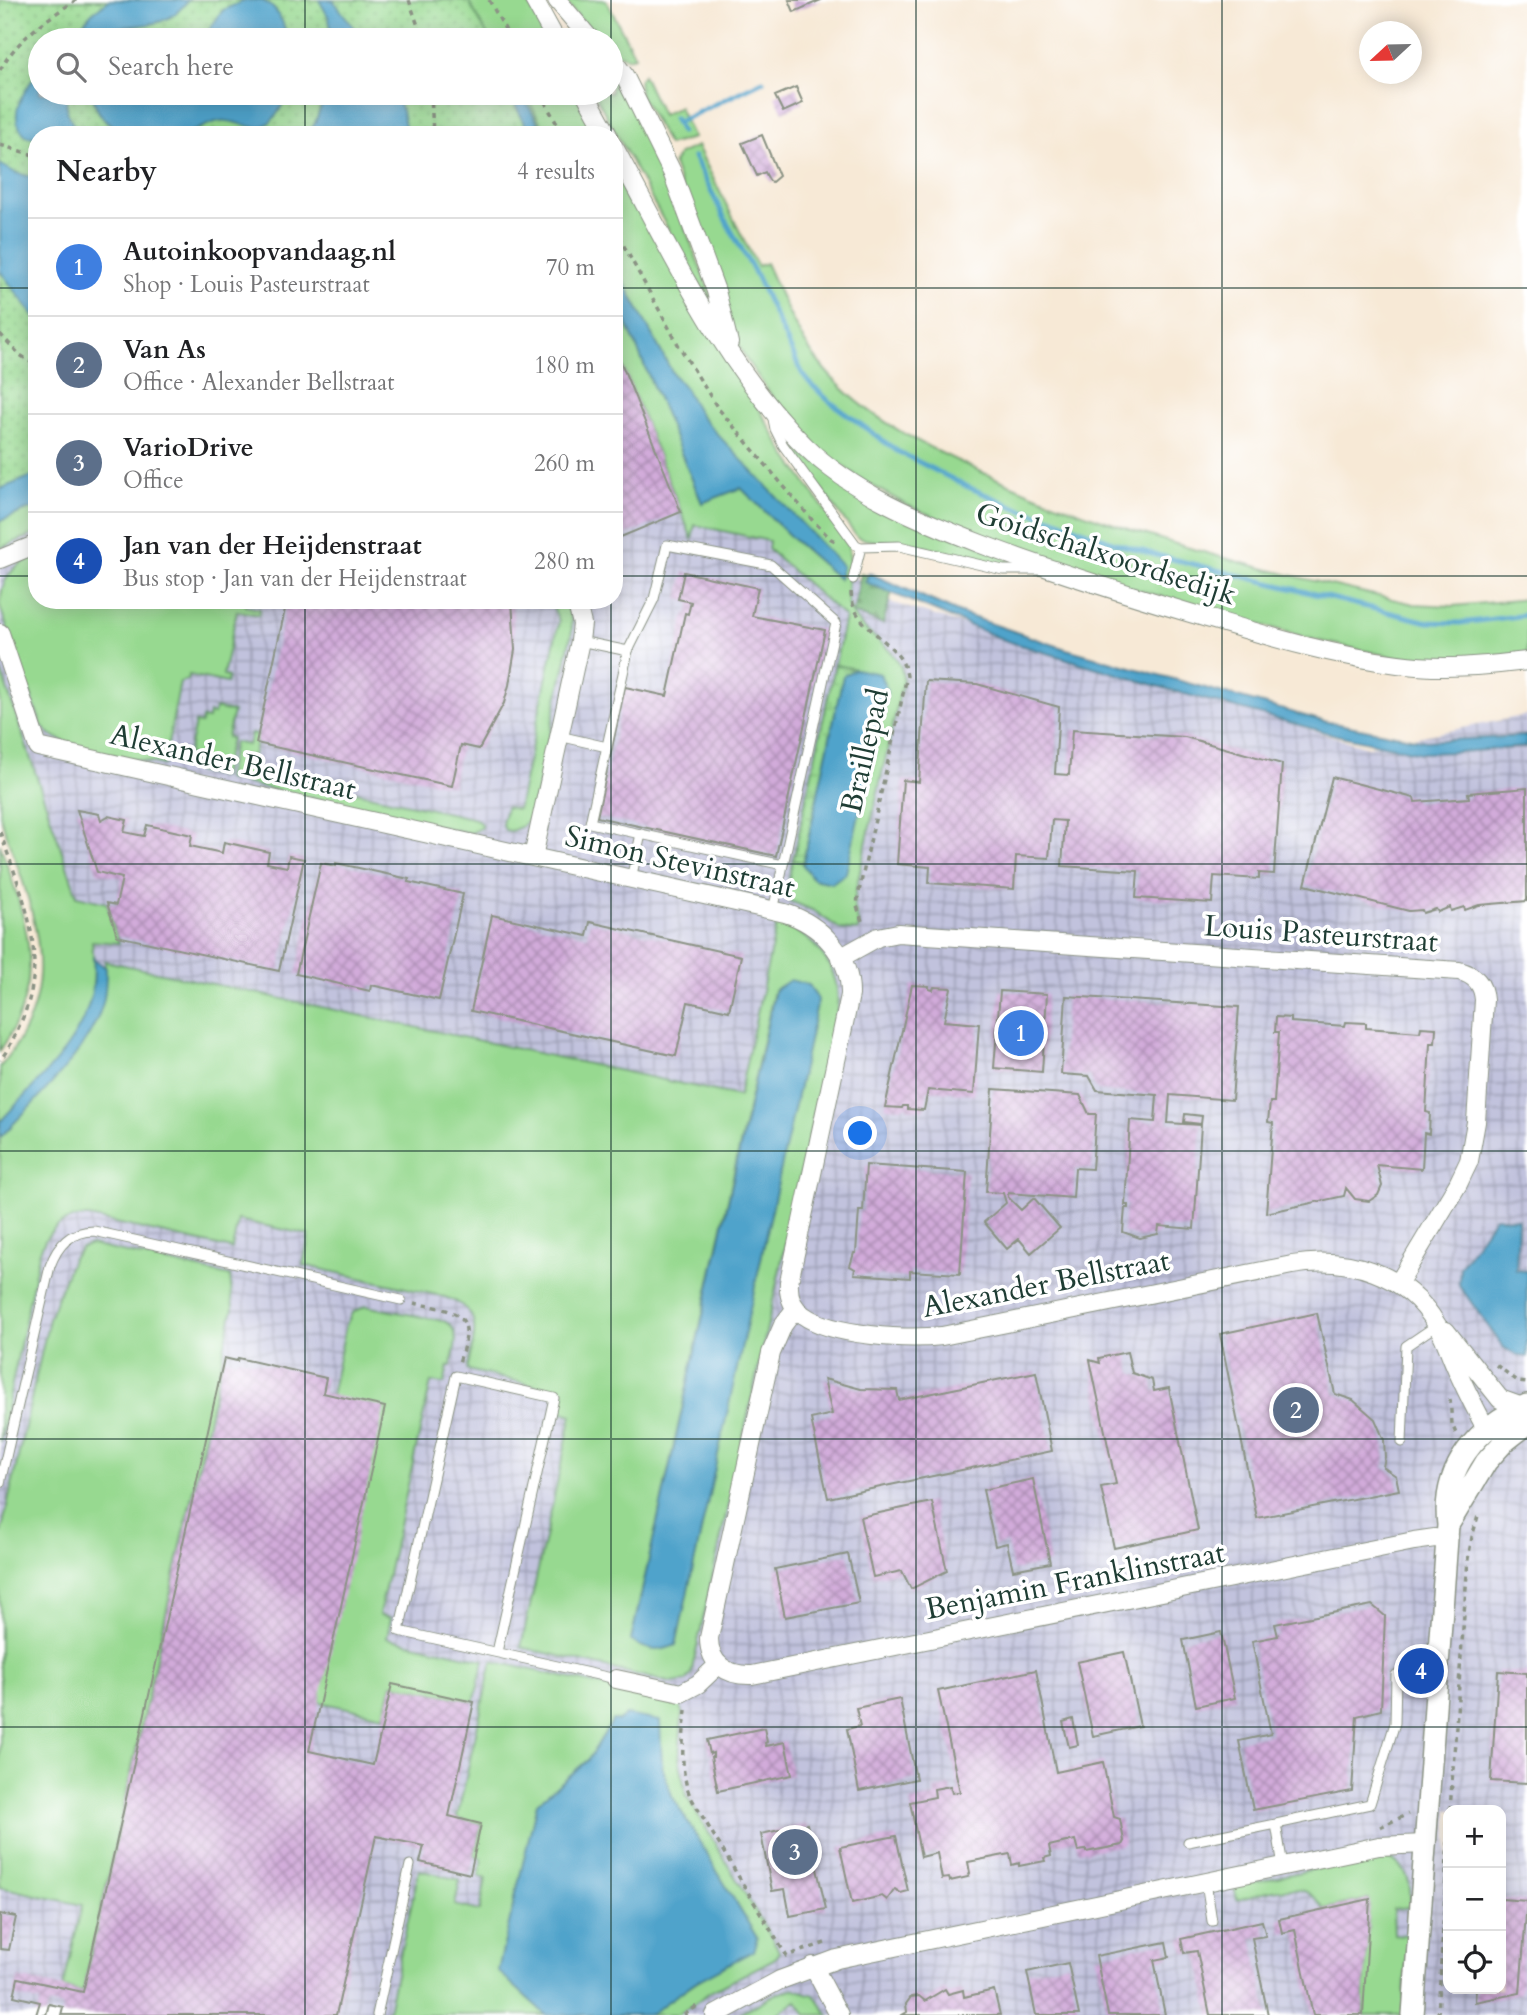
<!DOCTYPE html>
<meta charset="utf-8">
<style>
:root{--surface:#fff;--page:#f2f2f2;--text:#202124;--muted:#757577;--line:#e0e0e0;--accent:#1f6fb2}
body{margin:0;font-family:Cardo,serif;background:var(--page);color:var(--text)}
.controls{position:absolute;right:21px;bottom:21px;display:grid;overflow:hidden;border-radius:14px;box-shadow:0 4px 18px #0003}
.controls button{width:63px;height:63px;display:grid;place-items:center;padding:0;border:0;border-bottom:2px solid var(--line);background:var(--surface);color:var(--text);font:35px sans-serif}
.compass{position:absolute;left:1359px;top:21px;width:63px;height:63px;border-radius:50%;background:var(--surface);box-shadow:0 4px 18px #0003;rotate:248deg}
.you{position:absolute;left:861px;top:1134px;width:24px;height:24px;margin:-18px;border:5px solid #fff;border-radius:50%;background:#1a73e8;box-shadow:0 0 0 10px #1a73e833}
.badge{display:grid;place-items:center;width:46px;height:46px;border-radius:50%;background:var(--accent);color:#fff;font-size:23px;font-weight:700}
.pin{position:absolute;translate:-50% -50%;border:4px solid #fff;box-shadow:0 2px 7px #0006}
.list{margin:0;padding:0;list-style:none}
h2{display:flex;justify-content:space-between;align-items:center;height:91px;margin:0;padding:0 28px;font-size:30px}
h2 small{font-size:23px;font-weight:400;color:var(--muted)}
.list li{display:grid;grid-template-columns:46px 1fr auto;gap:21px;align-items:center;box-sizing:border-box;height:98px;padding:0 28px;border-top:2px solid var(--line)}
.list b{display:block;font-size:26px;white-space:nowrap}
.list p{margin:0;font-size:23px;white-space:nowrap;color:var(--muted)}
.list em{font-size:23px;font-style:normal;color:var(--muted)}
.icon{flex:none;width:38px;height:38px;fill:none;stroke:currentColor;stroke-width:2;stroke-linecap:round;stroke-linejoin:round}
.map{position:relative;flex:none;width:1527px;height:2015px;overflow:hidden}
.search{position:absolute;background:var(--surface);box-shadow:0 4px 18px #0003;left:28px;top:28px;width:595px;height:77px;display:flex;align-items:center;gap:18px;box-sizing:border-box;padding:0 24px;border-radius:38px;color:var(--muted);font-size:26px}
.panel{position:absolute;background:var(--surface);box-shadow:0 4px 18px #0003;left:28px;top:126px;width:595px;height:483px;border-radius:28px}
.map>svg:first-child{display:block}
.industrial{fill:url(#industrial-grid);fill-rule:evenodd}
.green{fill:#97d990;stroke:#5b8b62;stroke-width:2;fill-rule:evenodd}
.forest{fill:url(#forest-firs);stroke:#4c7b57;stroke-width:2}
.wetland{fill:url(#wetland-marsh);stroke:#5b8b62;stroke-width:2}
.park{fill:url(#park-dots);stroke:#5b8b62;stroke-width:2}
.water{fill:#50a3cb;stroke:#387080;stroke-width:2}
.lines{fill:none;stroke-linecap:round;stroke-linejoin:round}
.stream{stroke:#50a3cb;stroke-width:5}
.building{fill:url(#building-cross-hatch)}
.service-casing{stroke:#8b9385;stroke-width:11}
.minor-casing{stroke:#8b9385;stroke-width:20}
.tertiary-casing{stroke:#8b9385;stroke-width:24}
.path{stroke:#8b9385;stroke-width:3.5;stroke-dasharray:5 5;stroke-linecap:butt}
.service{stroke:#fff;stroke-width:9}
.minor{stroke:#fff;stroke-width:18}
.tertiary{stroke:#fff;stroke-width:21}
.grid{fill:none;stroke:#1f3d34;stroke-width:2;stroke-opacity:0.55}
.labels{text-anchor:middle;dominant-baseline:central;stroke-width:7;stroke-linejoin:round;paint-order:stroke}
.street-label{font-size:30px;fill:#1f3d34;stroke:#fff}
</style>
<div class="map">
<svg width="1527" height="2015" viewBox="0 0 1527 2015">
<defs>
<pattern id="industrial-grid" width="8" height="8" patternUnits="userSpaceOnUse" patternTransform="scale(1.75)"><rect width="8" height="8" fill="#c1c2dd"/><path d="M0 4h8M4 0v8" fill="none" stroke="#9c9fb4"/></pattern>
<pattern id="forest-firs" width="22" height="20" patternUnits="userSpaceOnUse" patternTransform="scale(1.75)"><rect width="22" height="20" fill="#79b97a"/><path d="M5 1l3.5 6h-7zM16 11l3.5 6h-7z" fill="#639865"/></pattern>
<pattern id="wetland-marsh" width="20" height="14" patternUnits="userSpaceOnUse" patternTransform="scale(1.75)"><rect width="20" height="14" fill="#97d990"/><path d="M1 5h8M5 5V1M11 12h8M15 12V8" fill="none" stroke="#82bb7d"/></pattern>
<pattern id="park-dots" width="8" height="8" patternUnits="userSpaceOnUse" patternTransform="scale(1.75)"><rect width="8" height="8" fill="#97d990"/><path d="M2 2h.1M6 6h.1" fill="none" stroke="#82bb7d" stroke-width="1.8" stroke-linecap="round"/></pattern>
<pattern id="building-cross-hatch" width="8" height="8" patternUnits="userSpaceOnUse" patternTransform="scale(1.75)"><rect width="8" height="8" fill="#d2abda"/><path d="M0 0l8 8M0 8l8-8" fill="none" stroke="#aa8cb2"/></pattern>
</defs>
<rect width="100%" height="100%" fill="#fff"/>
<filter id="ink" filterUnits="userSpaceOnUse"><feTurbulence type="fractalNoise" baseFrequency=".0143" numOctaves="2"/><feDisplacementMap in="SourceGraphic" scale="14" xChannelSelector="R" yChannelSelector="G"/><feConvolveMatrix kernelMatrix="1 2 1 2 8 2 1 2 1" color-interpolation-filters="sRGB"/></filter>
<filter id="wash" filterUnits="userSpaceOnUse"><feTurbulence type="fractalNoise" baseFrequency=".00686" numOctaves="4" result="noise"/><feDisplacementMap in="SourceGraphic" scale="28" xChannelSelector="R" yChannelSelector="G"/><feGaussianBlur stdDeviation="1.57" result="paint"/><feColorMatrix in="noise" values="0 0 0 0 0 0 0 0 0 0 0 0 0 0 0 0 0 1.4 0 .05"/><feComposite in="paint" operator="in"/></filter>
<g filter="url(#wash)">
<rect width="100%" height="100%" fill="#f7e9d6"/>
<!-- industrial -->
<path class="industrial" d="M614 310 783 493 873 597 1368 747 1527 715V2015H0V1254L115 1139 0 755V529L37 515V600H614ZM1448 1810H1501V1989H1448Z"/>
<!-- green -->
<path class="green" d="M465 0H527L549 40H487Z
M564 0H606L635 56 629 58 611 51V40H598Z
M611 69 650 136 722 324 680 251 594 93H611Z
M643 75 662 115 679 107 693 138 668 145 640 94 639 80Z
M521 93H577L600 135H545Z
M697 146 751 254 758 266 766 263C783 300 798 339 825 370 867 419 926 447 984 473 1121 535 1268 572 1414 604L1453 606 1527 599V654L1449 660 1394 657 1315 640 1110 582 965 530 905 504 865 482 819 449 776 402 747 361 734 336 673 164 679 154Z
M614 161 785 453 846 540C857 567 840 589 851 611 863 638 903 647 903 680L856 889 854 905 859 926 857 931 840 929 814 911 788 900 786 890 793 860 803 862V865L813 879 832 883 880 674 835 665 845 617 768 549 769 541 695 525 692 539 614 345V293L702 503 741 488 794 540 839 579 842 566 716 435C700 416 687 395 673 374L614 264Z
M783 434 806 457 1021 566V568C982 563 945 550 906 543 890 540 872 544 857 537L781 435Z
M37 506V533L0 548V521Z
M37 555V600H246L245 606 260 609 259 615 237 611 223 675 228 677 227 683 189 675 188 680 180 682 164 765C134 758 60 751 42 726L0 607C0 580 12 565 37 555Z
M550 600H565L571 618 572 631 532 815 521 827 511 831 505 830 502 824 506 807 518 809 559 621Z
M0 668 77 896 107 903 119 943 92 941C94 960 95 978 92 996 83 1045 32 1086 0 1122V1067C54 1003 44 943 19 870 13 852 4 832 0 814 0 800 0 784 0 771 0 737 0 703 0 668Z
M215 708 233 712 227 737 231 738 222 777 196 772 198 762 192 761 193 756 188 754 195 723 201 724 202 718 208 719 209 713 214 714Z
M251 733 258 734 253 756 245 755 243 767 476 819 482 825 481 828 470 833 226 779 234 742 248 745Z
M0 844C26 921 50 977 0 1051Z
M777 922C814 936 842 967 837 1009L691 1674 686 1681 672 1683 521 1647 572 1415 560 1411 564 1392 467 1370C475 1333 486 1309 441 1296L303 1265 309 1235 238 1220 232 1249 89 1217C63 1216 47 1230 39 1254L0 1442V1138C33 1102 89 1052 102 1004 106 990 105 975 105 961L739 1096ZM790 981 809 985 818 1000 676 1645 643 1647 631 1640 774 990Z
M91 1245 230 1276 233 1308 83 1992 63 1988 82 1905 0 1887V1538L49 1319 72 1259 81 1248Z
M365 1306 444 1321C463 1330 454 1350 451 1366H448L444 1384 431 1382 379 1615 391 1618 387 1638 484 1660 474 1702 392 1684 384 1716 320 1702 331 1395 346 1325 352 1313Z
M492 1661 679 1703 682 1713 679 1758 686 1795 777 1947 779 1952 774 1959 710 1992 678 2015H649C685 1988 722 1966 757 1938L672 1796 662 1766 659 1721 627 1715 619 1721 613 1720 588 1760 537 1803 498 1971 546 2015H387L419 1870 460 1880 455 1905 480 1911 486 1878 479 1876 482 1858 474 1856 481 1824 457 1818Z
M1373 1857C1406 1857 1412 1879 1410 1907L1393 1909 1394 1934 1408 1935 1403 2015H1363L1369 1899 1324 1909C1305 1875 1267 1893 1237 1900L1234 1886Z
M794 1989 814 1995 829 2015H806L797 2001 775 2015H737L776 1994Z"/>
<!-- forest -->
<path class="forest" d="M861 573 893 588 883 624 853 613Z"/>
<!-- wetland -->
<path class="wetland" d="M835 665 855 669 843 676 803 862 793 860Z"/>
<!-- park -->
<path class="park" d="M0 0H468L489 38 496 40H40V93H525L547 135H37V480L0 494Z"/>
<!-- water -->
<path class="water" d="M109 0H188C165 33 135 22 101 30 94 32 88 38 81 40 77 42 69 40 65 40L75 33 92 13Z
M245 0C251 0 257 0 263 1 277 7 287 26 286 40H202L223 10Z
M319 0H333L363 40H332L329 18Z
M40 69V93H66L67 112 78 135H37V137H28C2 118 27 87 40 69Z
M92 93H287C283 105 275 122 262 127 251 130 234 119 220 121 208 123 196 131 184 134 176 136 166 135 157 135 126 135 98 128 92 93Z
M326 93H394L402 111 407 135H308L315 123Z
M509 93H521L545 135H531Z
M0 164 16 173 37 178V320L0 271Z
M614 264 673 374 685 388 701 417 842 566 839 579 794 540 741 488 702 503 614 293Z
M37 474V506L0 521V489Z
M869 573 960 613 1063 648 1323 721 1426 741 1527 736V747L1459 752 1421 753 1336 735 1181 693 1007 641 865 582Z
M855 669 880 674 887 691 846 873 832 883 813 879 803 865 843 676Z
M93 958 106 968C106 981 106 994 102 1006 87 1054 34 1101 0 1138V1122C42 1075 102 1028 93 958Z
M790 980 809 985 818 1000 676 1645C657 1653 649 1651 631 1641L775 990Z
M1495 1217 1518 1219 1516 1270 1527 1271V1357L1518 1356 1503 1347 1459 1285 1460 1267Z
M626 1715 660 1721 662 1766 672 1796 757 1938 753 1951 695 1982 649 2015H546L498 1971 537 1803 588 1760 613 1720 619 1721Z"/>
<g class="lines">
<!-- stream -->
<path class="stream" d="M674 118 681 132
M676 123 763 81
M694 157 727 223 756 275 802 373 810 383 829 401 897 451 968 487 1022 510 1054 519 1115 543 1156 555 1428 622 1460 623 1527 615"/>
</g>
<g id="blocks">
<!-- building -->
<path class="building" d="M789 0H821L794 12Z
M796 87 803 103 783 112 775 96Z
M762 135 779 176 772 182 769 180 765 172 757 176 742 143Z
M614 345 681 512 616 539 614 535Z
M684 572 758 588 752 616 825 630 776 856 597 817 625 687 667 696 685 613 688 614 691 602 678 599Z
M287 600H512L515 650 509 685 504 703 479 749 461 745 452 786 256 743Z
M926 681 977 684 1059 707 1055 774 1069 775 1072 730 1185 737 1282 764 1274 874 1259 873V879L1214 876 1212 903 1136 898 1138 871 1062 866 1065 821 1052 820 1049 858 1016 856 1014 889 929 883 930 867 897 864 903 780 919 782Z
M1332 777 1414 798 1415 802 1469 798 1468 793 1527 788V901L1479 905 1465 910 1464 907 1451 911 1450 907 1438 912 1436 909 1423 913 1422 910 1409 911 1305 885Z
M77 810 99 814 101 820 108 816 127 820 124 832 144 836 147 825 192 835 190 846 222 853 224 842 269 852 267 863 287 867 289 856 304 859 279 971 117 936 107 903 116 905 122 878 97 872Z
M321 863 336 866V863L409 879 408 882 463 894 439 1000 371 985 370 991 296 974Z
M492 915 587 936 590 922 741 956 729 1011 688 1002 676 1056 471 1011Z
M912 985 929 986V989L933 990 934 987 951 988 944 1021 979 1024 974 1094 928 1090 924 1110 907 1109V1106H903L902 1108 885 1107Z
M1000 991 1047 994 1042 1072 994 1068Z
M1066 996 1239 1007 1232 1100 1170 1095 1168 1123 1201 1125 1194 1229 1159 1226 1158 1234 1140 1238 1123 1232 1125 1208H1128V1205H1125L1130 1120 1155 1122 1157 1095 1097 1090 1089 1076 1061 1074Z
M1276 1017 1291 1018V1022L1345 1026 1346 1022 1366 1023V1028L1420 1032 1421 1027 1436 1028 1435 1043H1430L1426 1112 1430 1113 1429 1134 1424 1133 1422 1169 1377 1165 1382 1186 1378 1195 1369 1201 1355 1199 1346 1188 1344 1196 1266 1213 1273 1123 1268 1122 1270 1102H1274L1279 1032H1275Z
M993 1089 1080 1095 1089 1114H1096L1092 1169 1075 1168 1073 1198 1008 1193V1197L1021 1210 1034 1198 1060 1228 1031 1253 1019 1239 1007 1249 984 1222 1006 1203 1003 1193 986 1192Z
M1185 1114 1202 1116 1201 1124 1184 1122Z
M866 1165 967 1172 960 1274 910 1271V1278L854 1274 855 1269 850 1266 854 1253H856L859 1211H863Z
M1317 1313 1335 1394 1353 1400 1375 1419 1384 1440 1385 1457 1383 1467 1396 1476 1399 1490 1257 1518 1220 1334Z
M1127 1352 1132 1373 1152 1380 1154 1391 1169 1388 1198 1530 1114 1548 1101 1487 1116 1484 1090 1360 1100 1363 1099 1358Z
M224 1358 237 1361 238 1358 326 1378 323 1393 385 1407 309 1751 373 1765 392 1684 474 1702 449 1816 481 1824 470 1874 420 1862 424 1846 376 1836 336 2015H61L63 2007 49 2004 46 2015H36L40 2002 14 1996 18 1978 83 1992Z
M1036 1372 1052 1451 828 1498 811 1419 832 1414 824 1379 861 1389 897 1390 899 1400Z
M1033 1479 1050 1563 1013 1570 1007 1543 995 1546 983 1490Z
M932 1502 947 1571 911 1589 902 1571 873 1577 860 1517Z
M848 1554 859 1603 785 1617 775 1569Z
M1372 1605 1385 1616 1381 1710 1357 1716 1352 1791 1253 1810 1239 1741 1271 1734 1252 1641 1278 1636 1275 1624Z
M1221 1632 1235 1698 1196 1706 1183 1640Z
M1124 1652 1140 1726 1093 1736 1077 1662Z
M1036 1670 1056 1772 1103 1762 1114 1817 1120 1819 1124 1841 1122 1845 1086 1852V1850L1078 1851 1075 1840 1049 1846 1051 1856 1044 1858 1045 1861 1019 1866V1863L1012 1865 1010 1854 968 1862 970 1873 968 1877 950 1881 949 1878 942 1879 937 1853 921 1857 910 1802 935 1797 934 1789 950 1786 952 1793 960 1792 938 1691Z
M1498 1671 1527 1673V1783L1491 1781Z
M900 1699 916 1779 859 1791 847 1729 860 1726 856 1708Z
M1073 1719 1078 1745 1069 1747 1063 1722Z
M764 1728 767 1742 765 1743 766 1746 785 1742 792 1775 718 1791 711 1757H713V1753L710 1754 707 1740Z
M807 1824 826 1909 790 1916 785 1889 772 1891 761 1834Z
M896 1836 908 1891 901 1893 895 1889 887 1900 882 1896 852 1903 840 1847Z
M1370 1899 1363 2015H1313L1295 1930 1282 1933 1279 1919Z
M1501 1899 1527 1901 1520 1993 1475 2002 1476 1989H1501Z
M0 1914 16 1917 9 1950 0 1949Z
M1262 1921 1266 1936 1252 1938 1268 2015H1210L1197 1951 1184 1953 1181 1939Z
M1166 1942 1169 1957 1154 1960 1165 2015H1108L1096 1956Z
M1068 1963 1079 2015H1036L1027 1972Z
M945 1989 948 1994 963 1990 964 1997 994 1990 1000 2015H902L907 2012 906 2004 911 1997 919 1996 925 2001Z"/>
</g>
</g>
<g filter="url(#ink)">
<use href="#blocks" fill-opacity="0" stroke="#8b9385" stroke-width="2"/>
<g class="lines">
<defs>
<path id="service" d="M772 414 775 429 783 445 856 545 861 547 899 546 1003 570H1038
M853 579 861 547
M580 641 628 651 590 823 783 865 773 911
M628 651 654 599 667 545 771 565 836 623 783 865
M559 736 607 747
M631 879 641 834
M1402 1442 1406 1346 1437 1325
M0 1483 50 1266C58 1245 70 1231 94 1231L401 1300
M497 1652 554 1398 456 1376 399 1631C471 1647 544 1663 616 1679
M1276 1824 1370 1804 1395 1723 1396 1675
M1188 1842 1276 1824 1283 1866
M1206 1882 1212 1921
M377 2015 410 1865"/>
<path id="minor" d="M534 0 556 40
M557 0 591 40
M611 58 624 75 672 172 716 291 729 343
M585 93 608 135
M614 147C670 249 721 363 805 446 853 493 919 520 981 544 1049 570 1120 592 1190 613 1258 633 1327 655 1398 664 1441 670 1484 666 1527 661
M0 559 37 544
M0 633 38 747 785 913C820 924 851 955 850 995L789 1282C788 1295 792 1307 803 1315 832 1336 907 1340 942 1336L1292 1265C1348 1256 1407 1273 1437 1325 1445 1337 1449 1352 1455 1365 1463 1385 1473 1404 1483 1423L1488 1429 1500 1430
M533 857 580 641 582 624 576 600
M840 958 878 937 898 933 1459 971C1475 975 1483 984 1484 1000L1476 1122 1469 1161 1458 1184 1398 1284
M796 1308 783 1325 771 1353 709 1638C709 1664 727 1676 752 1675L1414 1541 1435 1538 1446 1540
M1446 1331 1500 1399 1522 1407
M616 1679 681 1693 698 1684 718 1665
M813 1966 839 2015
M715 2015 780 1980 837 1959 1379 1846 1425 1844"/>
<path id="tertiary" d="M1448 1525 1486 1462 1504 1442 1527 1424
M1413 2015 1448 1525C1441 1469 1477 1426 1527 1405"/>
</defs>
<!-- service casing -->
<use href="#service" class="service-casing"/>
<!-- minor casing -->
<use href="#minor" class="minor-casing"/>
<!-- tertiary casing -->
<use href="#tertiary" class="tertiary-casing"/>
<!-- path -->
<path class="path" d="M409 0 423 40
M489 0 511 40
M0 70C16 40 47 19 76 0
M431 93 433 135
M540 93 563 135
M0 145 37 156
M614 228 679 346 717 407 813 521 831 539 838 542
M0 334 20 355 37 366
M851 592C852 632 901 639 907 676L858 896 857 906 863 924
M0 832C22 895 51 956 21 1022 15 1035 10 1048 0 1060
M414 1303C430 1307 465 1308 466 1330 467 1341 461 1353 459 1364
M1496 1365 1519 1382 1527 1383
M1450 1399 1452 1424 1457 1436
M686 1710C683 1739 679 1768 690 1796L787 1957
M1450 1810 1468 1559 1472 1537 1478 1516
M1380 1827 1408 1814
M792 1954 825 1943
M684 2015 700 2004
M1438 2015 1448 1842"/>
<!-- service -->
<use href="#service" class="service"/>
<!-- minor -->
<use href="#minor" class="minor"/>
<!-- tertiary -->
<use href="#tertiary" class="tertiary"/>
</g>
</g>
<!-- grid -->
<path class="grid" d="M305 0V40M611 0V135M916 0V2015M1222 0V2015M305 93V135M0 288H37M614 288H1527M0 576H37M614 576H1527M305 600V2015M611 600V2015M0 864H1527M0 1151H1527M0 1439H1527M0 1727H1527"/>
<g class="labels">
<!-- street labels -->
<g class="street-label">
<text transform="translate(1106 554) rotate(18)">Goidschalxoordsedijk</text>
<text transform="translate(865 751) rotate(-77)">Braillepad</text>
<text transform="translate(233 762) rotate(13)">Alexander Bellstraat</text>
<text transform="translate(680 862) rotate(13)">Simon Stevinstraat</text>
<text transform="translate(1321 934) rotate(4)">Louis Pasteurstraat</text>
<text transform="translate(1046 1284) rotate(-11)">Alexander Bellstraat</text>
<text transform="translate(1075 1581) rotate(-11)">Benjamin Franklinstraat</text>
</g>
</g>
</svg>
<div class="controls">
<button>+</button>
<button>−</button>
<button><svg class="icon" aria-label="locate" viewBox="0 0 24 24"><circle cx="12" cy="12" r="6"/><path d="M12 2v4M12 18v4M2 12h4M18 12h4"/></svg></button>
</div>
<svg class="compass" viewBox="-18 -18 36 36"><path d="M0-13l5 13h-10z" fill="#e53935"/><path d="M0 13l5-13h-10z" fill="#757577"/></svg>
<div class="you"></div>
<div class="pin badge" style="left:1021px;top:1033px;background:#3f7fe0">1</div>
<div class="pin badge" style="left:1296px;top:1410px;background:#5c6f8a">2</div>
<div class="pin badge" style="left:795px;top:1852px;background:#5c6f8a">3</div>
<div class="pin badge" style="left:1421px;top:1671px;background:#1a4fb4">4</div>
<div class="search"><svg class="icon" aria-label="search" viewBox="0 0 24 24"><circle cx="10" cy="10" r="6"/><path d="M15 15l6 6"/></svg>Search here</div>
<section class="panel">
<h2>Nearby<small>4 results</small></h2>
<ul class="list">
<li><span class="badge" style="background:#3f7fe0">1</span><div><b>Autoinkoopvandaag.nl</b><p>Shop · Louis Pasteurstraat</p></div><em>70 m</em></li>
<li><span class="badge" style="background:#5c6f8a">2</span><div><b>Van As</b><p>Office · Alexander Bellstraat</p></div><em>180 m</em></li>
<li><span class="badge" style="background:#5c6f8a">3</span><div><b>VarioDrive</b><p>Office</p></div><em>260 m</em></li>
<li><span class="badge" style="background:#1a4fb4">4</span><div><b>Jan van der Heijdenstraat</b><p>Bus stop · Jan van der Heijdenstraat</p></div><em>280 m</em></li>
</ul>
</section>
</div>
